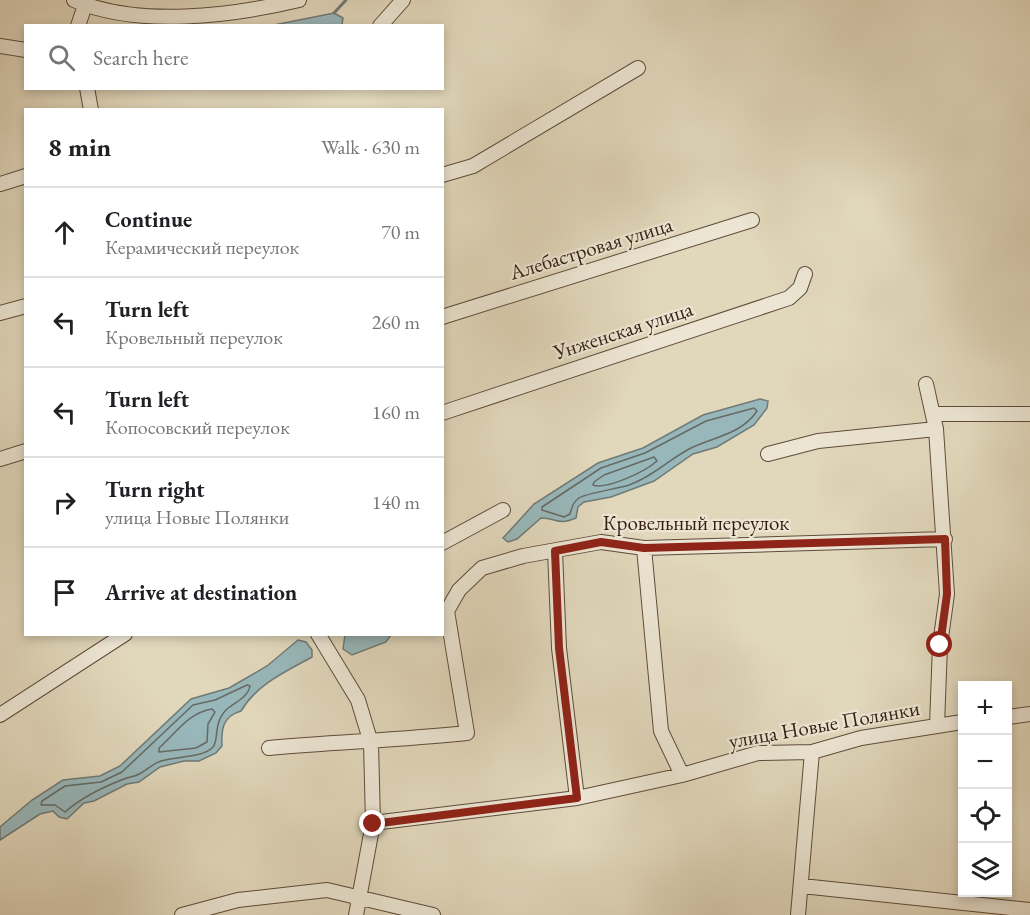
<!DOCTYPE html>
<meta charset="utf-8">
<style>
:root{--surface:#fff;--page:#f2f2f2;--text:#202124;--muted:#757577;--line:#e0e0e0}
body{margin:0;font-family:"EB Garamond",serif;background:var(--page);color:var(--text)}
.controls{position:absolute;right:18px;bottom:18px;display:grid;overflow:hidden;border-radius:0px;box-shadow:0 3px 9px #0003}
.controls button{width:54px;height:54px;display:grid;place-items:center;padding:0;border:0;border-bottom:2px solid var(--line);background:var(--surface);color:var(--text);font:30px sans-serif}
.stop{position:absolute;width:18px;height:18px;margin:-14px;border:4px solid #8f2418;border-radius:50%;background:#fff}
.stop.end{background:#8f2418;border-color:#fff;box-shadow:0 2px 6px #0008}
.list{margin:0;padding:0;list-style:none}
h2{display:flex;justify-content:space-between;align-items:center;height:78px;margin:0;padding:0 24px;font-size:26px}
h2 small{font-size:20px;font-weight:400;color:var(--muted)}
.list li{display:grid;grid-template-columns:39px 1fr auto;gap:18px;align-items:center;box-sizing:border-box;height:90px;padding:0 24px;border-top:2px solid var(--line)}
.list b{display:block;font-size:22px;white-space:nowrap}
.list p{margin:0;font-size:20px;white-space:nowrap;color:var(--muted)}
.list em{font-size:20px;font-style:normal;color:var(--muted)}
.icon{flex:none;width:33px;height:33px;fill:none;stroke:currentColor;stroke-width:2;stroke-linecap:round;stroke-linejoin:round}
.map{position:relative;flex:none;width:1030px;height:915px;overflow:hidden}
.search{position:absolute;background:var(--surface);box-shadow:0 3px 9px #0003;left:24px;top:24px;width:420px;height:66px;display:flex;align-items:center;gap:15px;box-sizing:border-box;padding:0 21px;border-radius:0px;color:var(--muted);font-size:22px}
.panel{position:absolute;background:var(--surface);box-shadow:0 3px 9px #0003;left:24px;top:108px;width:420px;height:528px;border-radius:0px}
.map>svg:first-child{display:block}
.water{fill:#98b7ba;stroke:#707a76;stroke-width:1.5}
.lines{fill:none;stroke-linecap:round;stroke-linejoin:round}
.shore{stroke:#666a65;stroke-width:1.5}
.stream{stroke:#707a76;stroke-width:3}
.minor-casing{stroke:#5e4c3b;stroke-width:16}
.minor{stroke:#ece5d3;stroke-width:14}
.route{stroke:#8f2418;stroke-width:8}
.labels{text-anchor:middle;dominant-baseline:central;stroke-width:4.5;stroke-linejoin:round;paint-order:stroke}
.street-label{font-size:21px;fill:#331e10;stroke:#ece5d3}
</style>
<div class="map">
<svg width="1030" height="915" viewBox="0 0 1030 915">
<rect width="100%" height="100%" fill="#e1d7bb"/>
<filter id="stains"><feTurbulence type="fractalNoise" baseFrequency=".00333" numOctaves="4"/><feColorMatrix values="0 0 0 0 .2 0 0 0 0 .09 0 0 0 0 .02 0 0 0 .5 -.17"/></filter>
<radialGradient id="worn" r=".72"><stop offset=".6" stop-color="#630" stop-opacity="0"/><stop offset="1" stop-color="#630" stop-opacity=".3"/></radialGradient>
<!-- water -->
<path class="water" d="M334 13 343 18 342 25H274Z
M760 399 768 401 767 408 754 425 717 447 693 454 654 481 611 497 584 502 578 507 576 518C557 526 557 518 541 518L517 539 508 542 503 538 534 504 598 463 643 448 703 415Z
M345 635V634L391 635 386 642 352 655 343 649Z
M298 640 306 642 312 650V657C285 672 257 684 241 711 223 716 221 729 222 746L216 753 199 761H184L160 767 139 782 127 784 94 801 84 803 67 819 59 817 53 811 40 814 0 840V827L32 800 63 780 100 776 120 766 191 699 229 688 267 666Z"/>
<g class="lines">
<!-- shore -->
<path class="shore" d="M754 408 757 411C741 435 712 437 689 449 667 461 652 477 629 485 617 489 587 493 579 498 573 502 572 507 570 514L564 517 542 510V507L601 468 645 453 706 421Z
M654 457 657 461C646 471 607 490 593 485L594 482 604 475Z
M247 685 250 686C248 698 233 703 226 710 213 723 219 741 213 747 203 758 176 756 161 761 152 764 146 771 137 775 133 777 128 777 124 779 103 787 81 798 65 812L55 805H41L42 801 65 786 101 782 122 772 193 705 215 700Z
M212 709 215 712 208 724 207 742 196 748 159 752V748C177 732 188 713 212 709Z"/>
<!-- stream -->
<path class="stream" d="M334 13 346 0"/>
<defs>
<path id="minor" d="M74 0C138 28 232 16 299 0
M78 26 85 5
M380 26 403 0
M0 46 26 50
M87 88 91 110
M442 175 473 166 638 68
M0 184 26 176
M0 313 26 306
M442 317 752 220
M926 384 936 429 947 594 940 645 937 726
M442 413 789 298 800 288 805 274
M933 414H1030
M768 454 818 441 936 429
M0 459 26 451
M442 543 503 510
M644 548 661 731 682 775
M555 551 559 648 577 798
M318 634 358 700 371 743 373 823 356 915
M0 715 125 634
M1008 717 1030 714
M269 748C335 742 401 740 467 733L447 611 459 590 482 568 523 556 601 542 644 548 945 539
M373 823 577 798 682 775 758 753 812 752 861 738 962 722
M802 886 1030 910
M182 915 238 900 327 890 433 915
M798 915 812 752"/>
</defs>
<!-- minor casing -->
<use href="#minor" class="minor-casing"/>
<!-- minor -->
<use href="#minor" class="minor"/>
</g>
<g class="lines">
<!-- route -->
<path class="route" d="M373 824 577 798 559 648 555 551 601 542 644 548 945 539 947 594 940 645"/>
</g>
<g class="labels">
<!-- street labels -->
<g class="street-label">
<text transform="translate(591 248) rotate(-17)">Алебастровая улица</text>
<text transform="translate(623 330) rotate(-18)">Унженская улица</text>
<text x="696" y="522">Кровельный переулок</text>
<text transform="translate(824 724) rotate(-10)">улица Новые Полянки</text>
</g>
</g>
<rect width="100%" height="100%" filter="url(#stains)"/>
<rect width="100%" height="100%" fill="url(#worn)"/>
</svg>
<div class="controls">
<button>+</button>
<button>−</button>
<button><svg class="icon" aria-label="locate" viewBox="0 0 24 24"><circle cx="12" cy="12" r="6"/><path d="M12 2v4M12 18v4M2 12h4M18 12h4"/></svg></button>
<button><svg class="icon" aria-label="layers" viewBox="0 0 24 24"><path d="M12 4l9 5-9 5-9-5zM3 14l9 5 9-5"/></svg></button>
</div>
<div class="stop" style="left:940px;top:645px"></div>
<div class="stop end" style="left:373px;top:824px"></div>
<div class="search"><svg class="icon" aria-label="search" viewBox="0 0 24 24"><circle cx="10" cy="10" r="6"/><path d="M15 15l6 6"/></svg>Search here</div>
<section class="panel">
<h2>8 min<small>Walk · 630 m</small></h2>
<ul class="list">
<li><svg class="icon" aria-label="ahead" viewBox="0 0 24 24"><path d="M12 20V5M6 11l6-6 6 6"/></svg><div><b>Continue</b><p>Керамический переулок</p></div><em>70 m</em></li>
<li><svg class="icon" aria-label="left" viewBox="0 0 24 24"><path d="M17 20v-9H6M10 6l-5 5 5 5"/></svg><div><b>Turn left</b><p>Кровельный переулок</p></div><em>260 m</em></li>
<li><svg class="icon" aria-label="left" viewBox="0 0 24 24"><path d="M17 20v-9H6M10 6l-5 5 5 5"/></svg><div><b>Turn left</b><p>Копосовский переулок</p></div><em>160 m</em></li>
<li><svg class="icon" aria-label="right" viewBox="0 0 24 24"><path d="M7 20v-9h11M14 6l5 5-5 5"/></svg><div><b>Turn right</b><p>улица Новые Полянки</p></div><em>140 m</em></li>
<li><svg class="icon" aria-label="arrive" viewBox="0 0 24 24"><path d="M6 21V4h12l-3 4 3 4H6"/></svg><div><b>Arrive at destination</b></div></li>
</ul>
</section>
</div>
